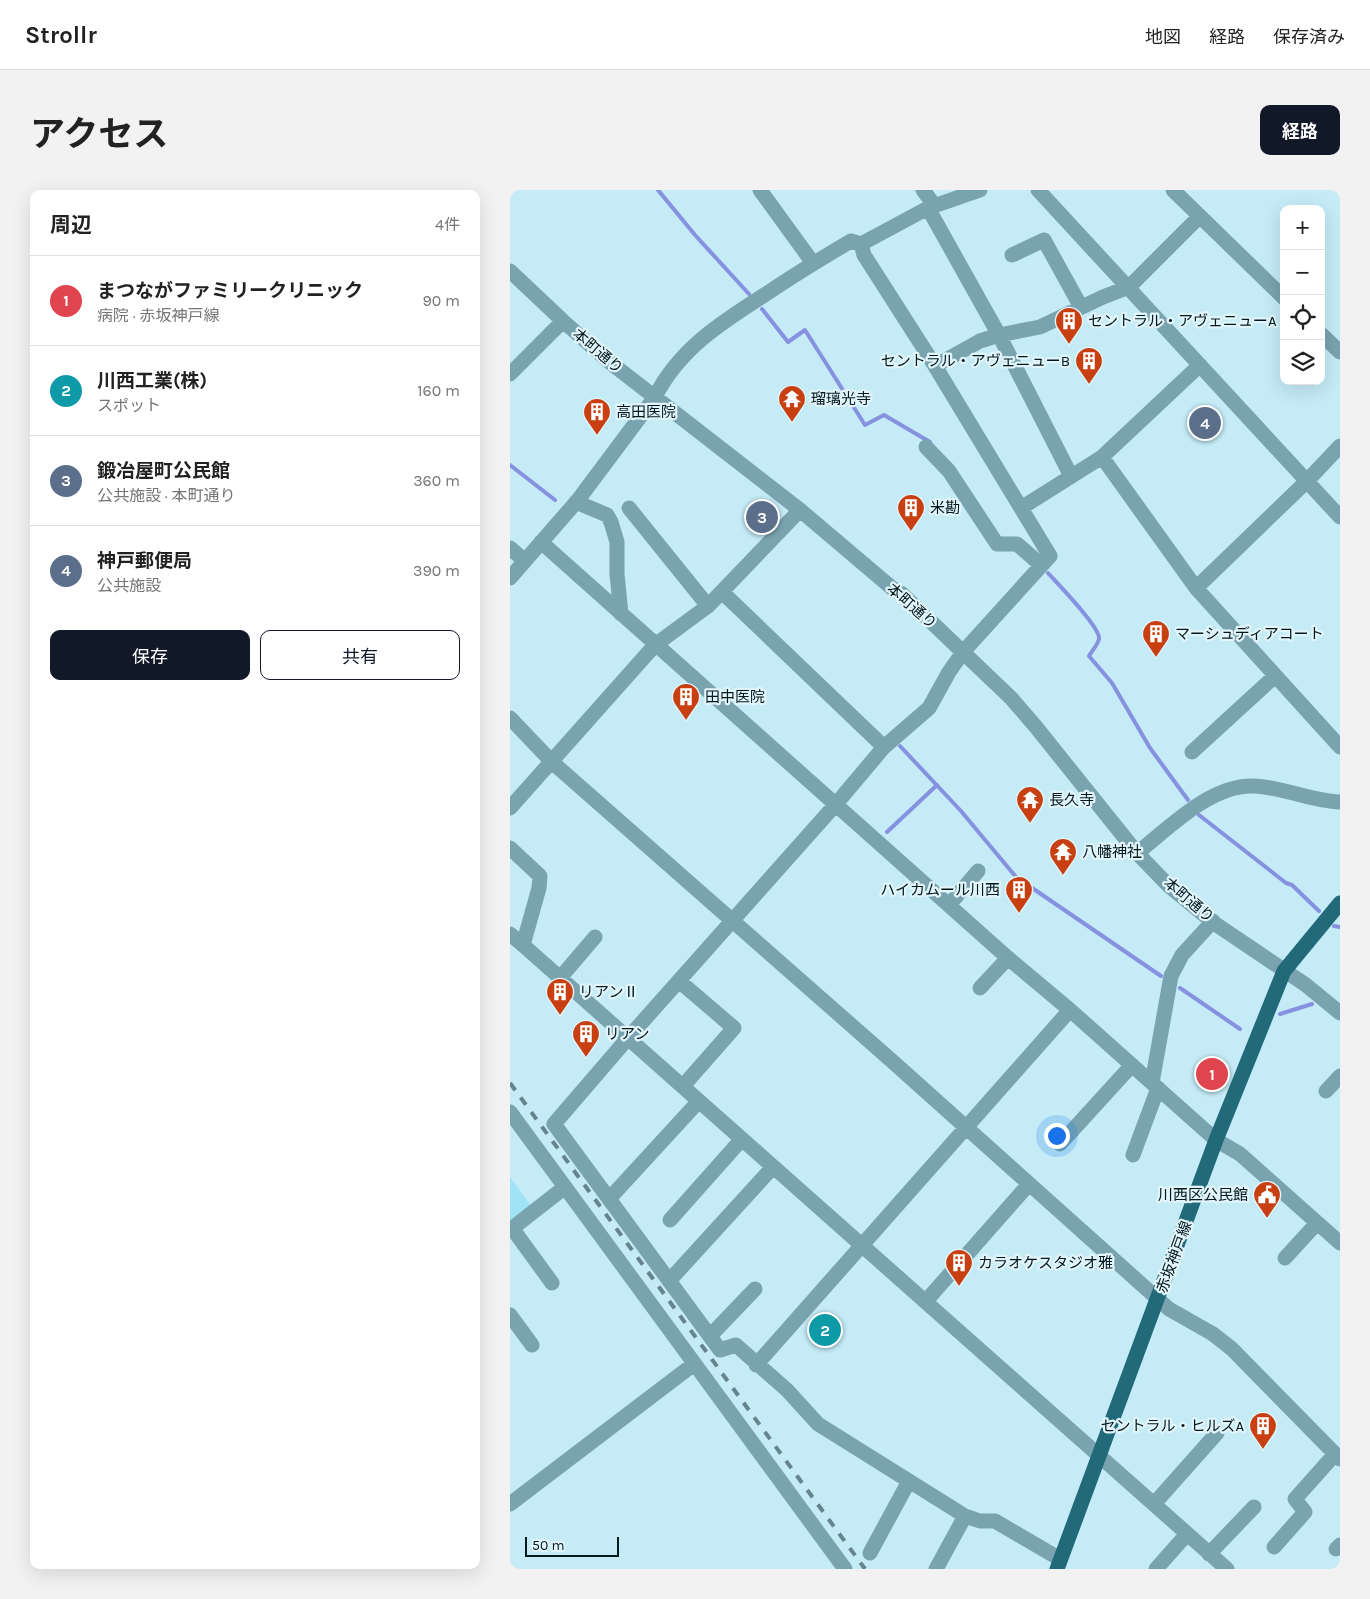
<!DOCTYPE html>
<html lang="ja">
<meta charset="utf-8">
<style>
:root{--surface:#fff;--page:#f2f2f2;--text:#222;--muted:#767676;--line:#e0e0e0;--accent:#111827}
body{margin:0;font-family:Karla,"Noto Sans JP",sans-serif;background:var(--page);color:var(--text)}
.controls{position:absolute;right:15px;top:15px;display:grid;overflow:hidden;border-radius:10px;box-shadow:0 5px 20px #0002}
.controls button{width:45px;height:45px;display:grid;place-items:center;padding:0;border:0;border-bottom:1px solid var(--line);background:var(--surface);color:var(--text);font:25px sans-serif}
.scale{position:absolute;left:15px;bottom:12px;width:94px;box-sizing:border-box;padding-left:5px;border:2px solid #01181e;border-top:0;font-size:14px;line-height:18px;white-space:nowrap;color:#01181e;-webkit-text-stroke:4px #e1f5fa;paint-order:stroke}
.you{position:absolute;left:546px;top:945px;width:18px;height:18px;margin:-12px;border:4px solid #fff;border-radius:50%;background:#1a73e8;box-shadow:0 0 0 8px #1a73e833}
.badge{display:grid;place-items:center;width:32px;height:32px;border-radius:50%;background:var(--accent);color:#fff;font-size:16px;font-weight:700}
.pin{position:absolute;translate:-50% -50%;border:2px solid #fff;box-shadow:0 1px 5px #0006}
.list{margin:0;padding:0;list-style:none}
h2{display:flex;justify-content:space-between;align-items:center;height:65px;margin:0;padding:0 20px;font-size:21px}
h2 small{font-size:16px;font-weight:400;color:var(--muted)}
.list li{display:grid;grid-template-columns:32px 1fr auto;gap:15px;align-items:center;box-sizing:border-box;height:90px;padding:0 20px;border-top:1px solid var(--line)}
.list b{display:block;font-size:19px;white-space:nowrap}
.list p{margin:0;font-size:16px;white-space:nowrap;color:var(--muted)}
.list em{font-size:16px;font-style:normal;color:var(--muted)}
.actions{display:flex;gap:10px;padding:15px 20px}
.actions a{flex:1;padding:11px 0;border:1px solid var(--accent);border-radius:10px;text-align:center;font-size:18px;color:var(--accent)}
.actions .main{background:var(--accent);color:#fff}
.icon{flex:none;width:28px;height:28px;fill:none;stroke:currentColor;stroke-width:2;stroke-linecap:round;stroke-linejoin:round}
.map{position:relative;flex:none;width:830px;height:1379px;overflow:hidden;border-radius:10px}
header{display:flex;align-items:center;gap:30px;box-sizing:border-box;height:70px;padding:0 25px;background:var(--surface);border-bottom:1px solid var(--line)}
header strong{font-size:24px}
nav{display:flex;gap:28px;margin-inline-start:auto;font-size:18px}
.intro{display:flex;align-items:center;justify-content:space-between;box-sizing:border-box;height:120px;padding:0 30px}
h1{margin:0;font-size:35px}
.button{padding:12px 22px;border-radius:10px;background:var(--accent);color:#fff;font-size:18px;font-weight:700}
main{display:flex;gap:30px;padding:0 30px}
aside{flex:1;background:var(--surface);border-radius:10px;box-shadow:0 5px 20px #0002}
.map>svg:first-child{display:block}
.built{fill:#a1e3f6}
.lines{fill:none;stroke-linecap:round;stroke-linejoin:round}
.stream{stroke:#8691df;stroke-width:4}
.minor{stroke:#79a3af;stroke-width:15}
.major{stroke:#22697a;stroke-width:15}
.rail{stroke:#65848d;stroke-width:4;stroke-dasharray:9 9;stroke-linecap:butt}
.labels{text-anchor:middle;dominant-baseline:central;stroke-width:4.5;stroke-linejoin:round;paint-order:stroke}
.poi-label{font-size:15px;fill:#01181e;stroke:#e1f5fa;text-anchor:start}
.street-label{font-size:15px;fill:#01181e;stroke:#e1f5fa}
</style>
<header>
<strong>Strollr</strong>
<nav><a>地図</a><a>経路</a><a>保存済み</a></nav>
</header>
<div class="intro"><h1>アクセス</h1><a class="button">経路</a></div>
<main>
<aside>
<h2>周辺<small>4件</small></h2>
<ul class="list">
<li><span class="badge" style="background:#e0444e">1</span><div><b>まつながファミリークリニック</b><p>病院 · 赤坂神戸線</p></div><em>90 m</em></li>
<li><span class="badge" style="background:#0f9aa8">2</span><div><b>川西工業(株)</b><p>スポット</p></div><em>160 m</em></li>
<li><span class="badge" style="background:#5c6f8a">3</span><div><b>鍛冶屋町公民館</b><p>公共施設 · 本町通り</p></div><em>360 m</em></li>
<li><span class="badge" style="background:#5c6f8a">4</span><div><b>神戸郵便局</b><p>公共施設</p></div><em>390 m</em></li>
</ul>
<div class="actions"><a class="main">保存</a><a>共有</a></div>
</aside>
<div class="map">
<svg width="830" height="1379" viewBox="0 0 830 1379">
<rect width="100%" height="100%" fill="#c4ebf6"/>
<!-- built -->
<path class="built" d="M0 987 21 1016 0 1031Z"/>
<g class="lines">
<!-- stream -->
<path class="stream" d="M148 0 185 45 239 104
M252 119 278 152 295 140 355 235 374 225 420 252
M0 275 45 310
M538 383C547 393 591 438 589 449 588 454 582 461 579 466L602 493 640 558 678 610
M390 556 451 621 506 687 651 786
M689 625 776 693 782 695 809 721
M377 642 427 595
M824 736 830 737
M670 798 730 839
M770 824 802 814"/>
<!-- minor -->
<path class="minor" d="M250 0 303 73
M413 0 424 15
M528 0 830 327
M663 0 774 108
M418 18 489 145 561 286
M351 54 354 65 425 176 540 366 453 462 439 482 419 518 374 557 326 614 118 848 44 934 210 1160 226 1155 277 1200 308 1234 455 1326 470 1331H485L550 1369
M502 65 534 50 571 117
M0 81 53 131 97 170 290 320 382 398 392 404 501 508 526 537 627 663 659 696 704 733 796 795 830 823
M811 144 830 162
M425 176 470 151 489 145 530 137 593 107 619 97 689 27
M0 184 53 131
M416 257 439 281 487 354H507L531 375
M592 267 686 398 830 557
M66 312 97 325 101 332 107 352V384L111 424
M119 318 198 416
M511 318 592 267 690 175
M31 352 498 768 560 820 706 950 730 964 830 1053
M0 358 15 371
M0 388 68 310 145 207C169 159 212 132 256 104 284 85 312 68 341 51L351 54 418 18 470 0
M686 398 797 291 830 256
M212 402 374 557
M0 528 42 572 382 871 659 1119 703 1144 722 1159 830 1269
M682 562 765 486
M0 618 145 455 198 416 290 320
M0 658 30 686 29 698 13 755 717 1379
M627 663C659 638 701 594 744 596 773 597 801 611 830 612
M439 715 468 681
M0 744 13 755
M50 788 85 747
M169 791 224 838 173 896
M470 798 498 768
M642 893 661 786 672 765 703 731
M816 901 830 886
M0 922 335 1379
M550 954 622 875
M623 965 648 898
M99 1009 189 911
M160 1030 232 949
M2 1038 42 1093
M0 1040 55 997
M775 1068 807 1033
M159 1091 263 977
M416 1111 519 994
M0 1125 22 1155
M200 1146 245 1099
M246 1175 560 820
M0 1314 184 1174
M644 1314 707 1243
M764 1357 795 1322 785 1309 825 1264
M826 1359 830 1355
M360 1363 399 1291
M699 1364 744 1317
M426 1379 455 1326
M646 1379 677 1344"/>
<!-- major -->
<path class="major" d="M547 1379 706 950 774 781 830 713"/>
<!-- rail -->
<path class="rail" d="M0 893 355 1379"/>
</g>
<!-- icons -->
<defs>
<symbol id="building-pin" viewBox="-11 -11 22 30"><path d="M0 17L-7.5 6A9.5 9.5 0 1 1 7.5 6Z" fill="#c84011" stroke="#e1f5fa"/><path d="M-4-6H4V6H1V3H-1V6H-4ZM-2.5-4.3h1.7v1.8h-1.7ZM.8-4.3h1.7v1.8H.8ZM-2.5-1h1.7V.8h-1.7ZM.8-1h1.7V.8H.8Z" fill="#fff"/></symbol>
<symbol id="temple-pin" viewBox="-11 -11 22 30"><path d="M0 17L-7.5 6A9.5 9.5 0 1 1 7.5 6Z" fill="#c84011" stroke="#e1f5fa"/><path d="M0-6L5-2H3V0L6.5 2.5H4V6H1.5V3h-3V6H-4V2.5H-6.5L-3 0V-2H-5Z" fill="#fff"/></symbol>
<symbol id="civic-pin" viewBox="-11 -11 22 30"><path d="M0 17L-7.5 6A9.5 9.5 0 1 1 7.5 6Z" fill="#c84011" stroke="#e1f5fa"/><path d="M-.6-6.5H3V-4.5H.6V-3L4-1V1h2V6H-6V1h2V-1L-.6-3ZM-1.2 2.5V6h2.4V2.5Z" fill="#fff"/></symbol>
</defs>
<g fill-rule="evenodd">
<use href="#building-pin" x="543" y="115" width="32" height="43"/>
<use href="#building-pin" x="563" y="155" width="32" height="43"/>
<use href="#temple-pin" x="266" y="193" width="32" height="43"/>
<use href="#building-pin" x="71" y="206" width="32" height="43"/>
<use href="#building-pin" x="385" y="302" width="32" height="43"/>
<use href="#building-pin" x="630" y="428" width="32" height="43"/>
<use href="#building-pin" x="160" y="491" width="32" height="43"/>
<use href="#temple-pin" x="504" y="594" width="32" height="43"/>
<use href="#temple-pin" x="537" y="646" width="32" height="43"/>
<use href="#building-pin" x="493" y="684" width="32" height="43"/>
<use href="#building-pin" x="34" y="786" width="32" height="43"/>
<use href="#building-pin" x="60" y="828" width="32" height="43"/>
<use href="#civic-pin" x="741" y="989" width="32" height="43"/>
<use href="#building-pin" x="433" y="1057" width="32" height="43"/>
<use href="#building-pin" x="737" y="1220" width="32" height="43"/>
</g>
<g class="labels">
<!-- poi labels -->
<g class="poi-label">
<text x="578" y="131">セントラル・アヴェニューA</text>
<text x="560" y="171" text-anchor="end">セントラル・アヴェニューB</text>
<text x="301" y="209">瑠璃光寺</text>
<text x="106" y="222">高田医院</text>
<text x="420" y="318">米勘</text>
<text x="665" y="444">マーシュディアコート</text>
<text x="195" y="507">田中医院</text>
<text x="539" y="610">長久寺</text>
<text x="572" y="662">八幡神社</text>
<text x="490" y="700" text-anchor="end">ハイカムール川西</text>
<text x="69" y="802">リアンⅡ</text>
<text x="95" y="844">リアン</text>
<text x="738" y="1005" text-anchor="end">川西区公民館</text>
<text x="468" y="1073">カラオケスタジオ雅</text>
<text x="734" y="1236" text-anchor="end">セントラル・ヒルズA</text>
</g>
<!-- street labels -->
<g class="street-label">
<text transform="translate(88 161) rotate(40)">本町通り</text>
<text transform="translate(402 416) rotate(41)">本町通り</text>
<text transform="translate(679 710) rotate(40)">本町通り</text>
<text transform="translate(664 1067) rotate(-70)">赤坂神戸線</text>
</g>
</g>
</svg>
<div class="controls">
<button>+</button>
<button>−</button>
<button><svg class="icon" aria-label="locate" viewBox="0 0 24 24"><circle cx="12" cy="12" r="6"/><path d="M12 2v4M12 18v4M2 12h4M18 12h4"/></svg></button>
<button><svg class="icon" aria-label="layers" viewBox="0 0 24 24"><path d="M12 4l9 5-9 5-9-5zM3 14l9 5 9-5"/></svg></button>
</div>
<div class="scale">50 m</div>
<div class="you"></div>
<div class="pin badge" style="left:702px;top:884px;background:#e0444e">1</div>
<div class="pin badge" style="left:315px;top:1140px;background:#0f9aa8">2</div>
<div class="pin badge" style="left:252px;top:327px;background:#5c6f8a">3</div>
<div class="pin badge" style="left:695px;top:233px;background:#5c6f8a">4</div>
</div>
</main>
